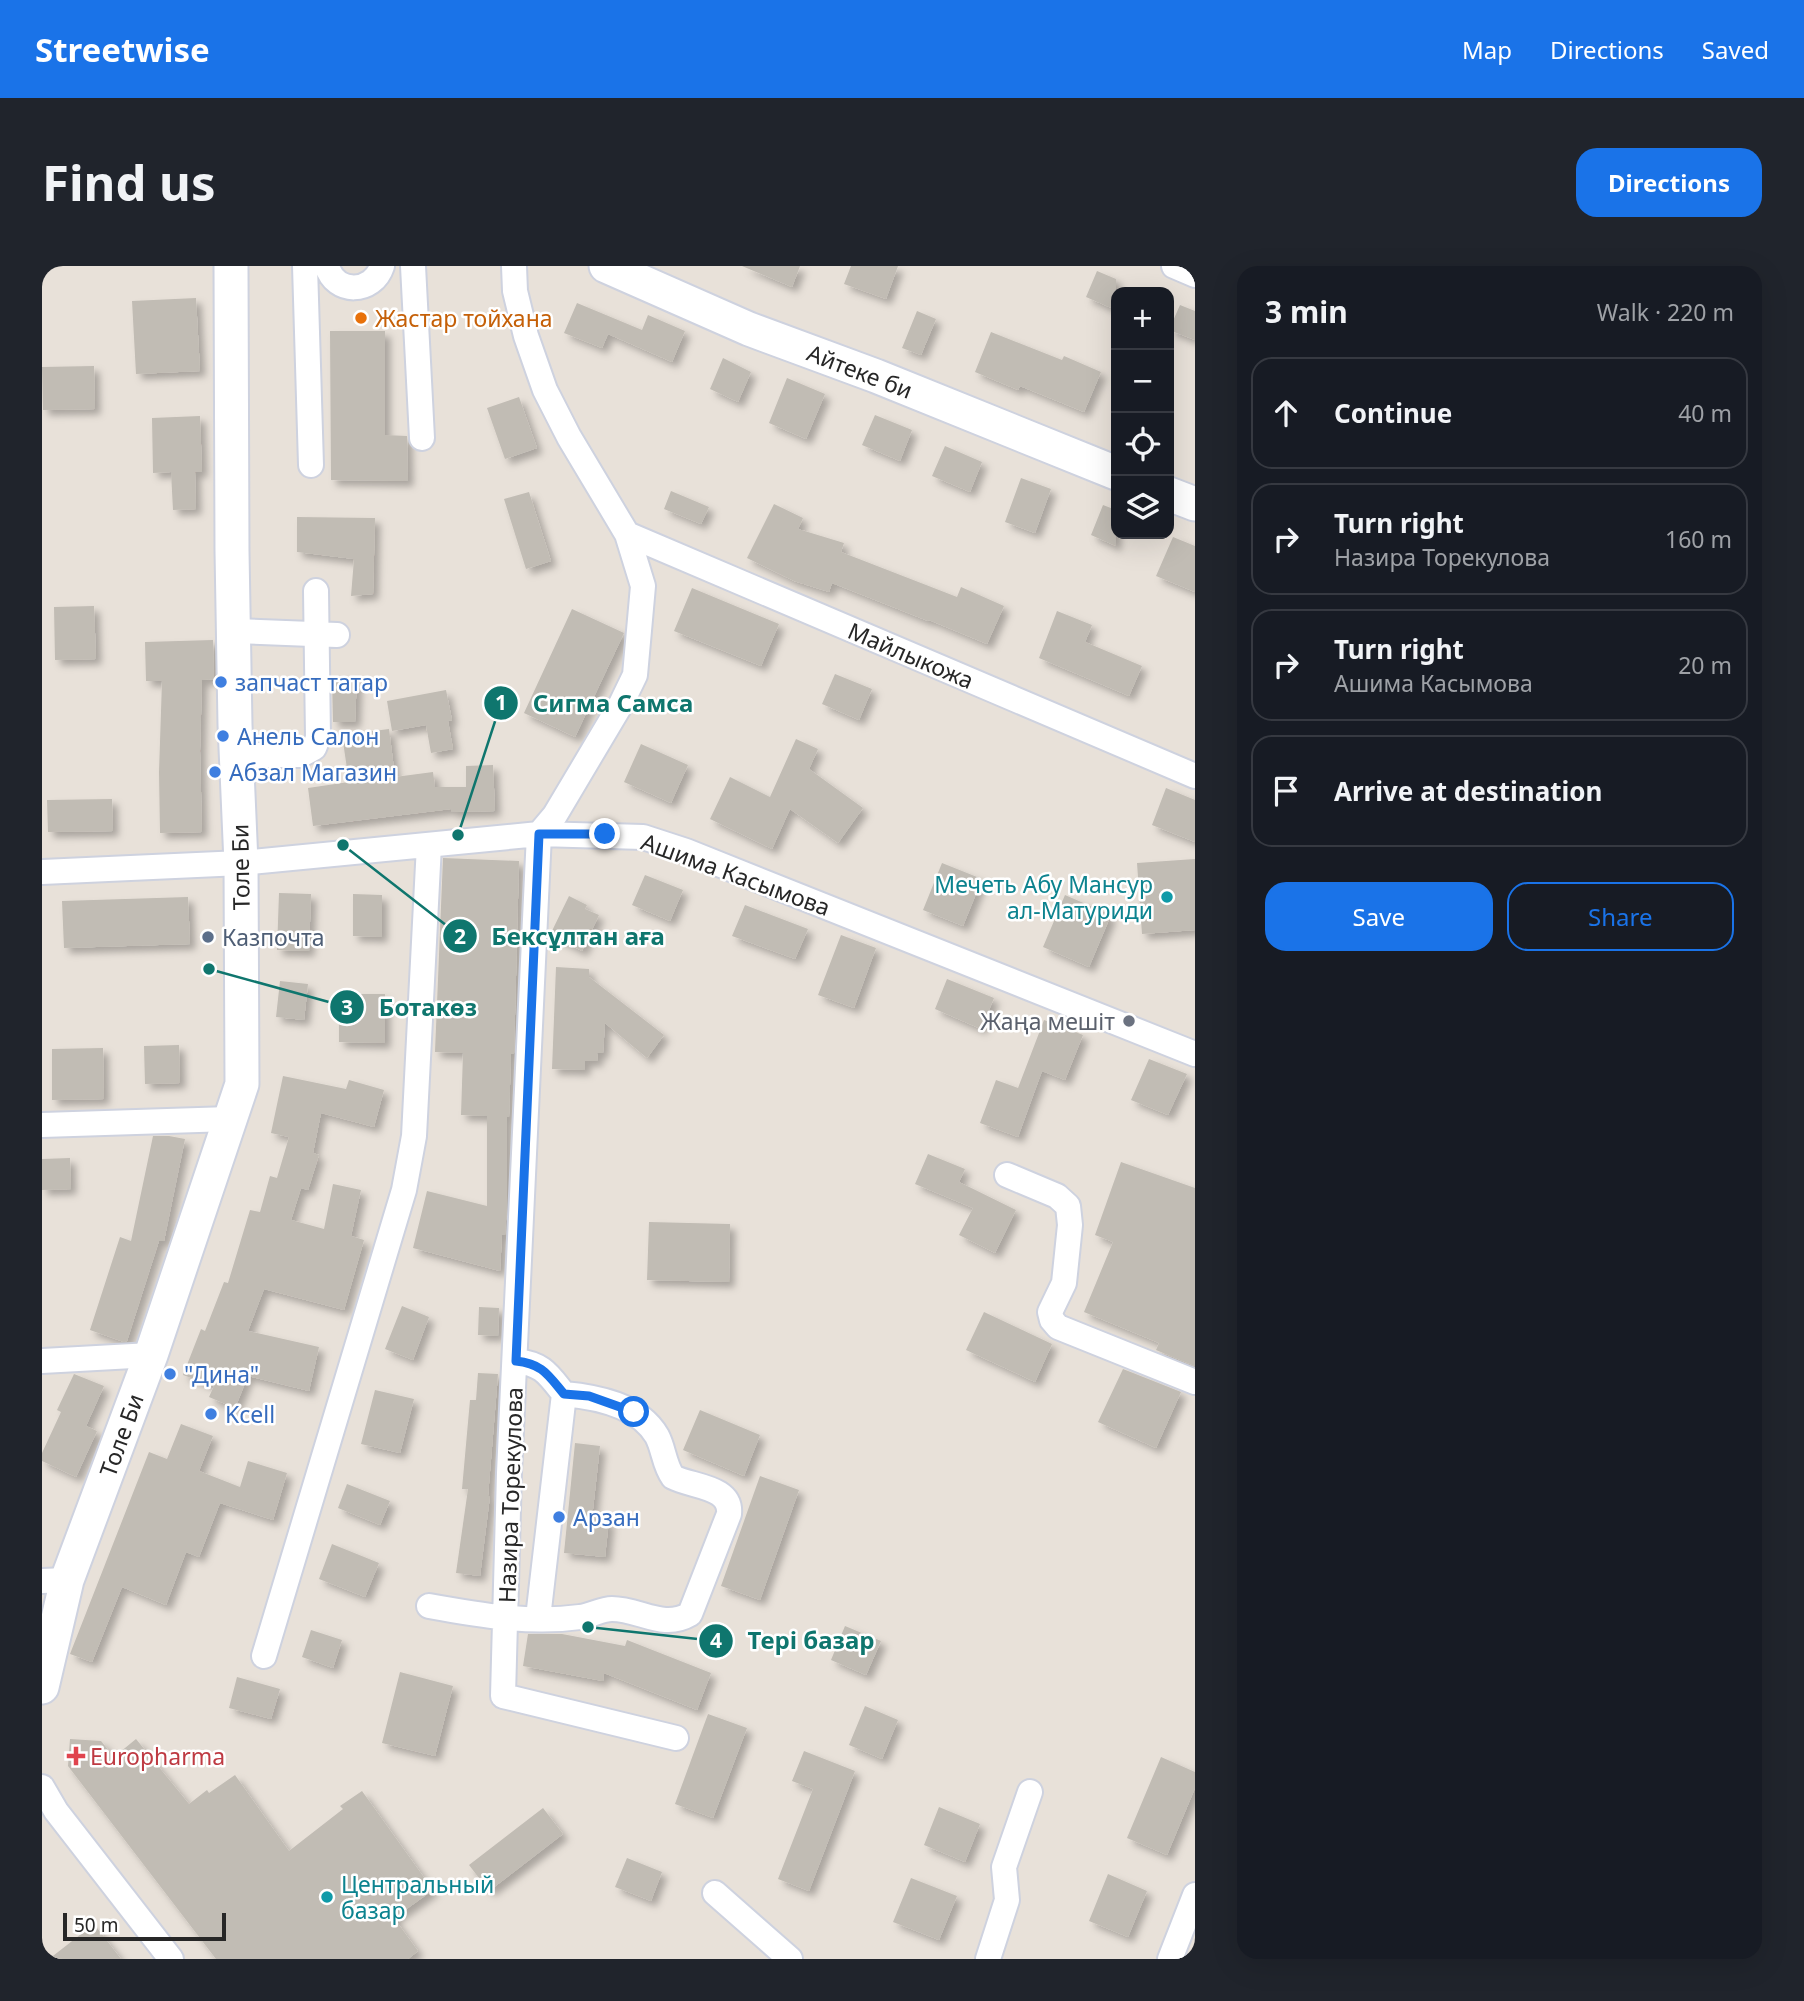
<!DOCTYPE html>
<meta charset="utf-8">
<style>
:root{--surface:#171b24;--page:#20242c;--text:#f1f3f6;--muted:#9ea1a6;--line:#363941;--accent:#1a73e8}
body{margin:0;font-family:"Noto Sans",sans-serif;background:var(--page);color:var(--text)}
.controls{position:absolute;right:21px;top:21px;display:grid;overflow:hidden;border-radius:14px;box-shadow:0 7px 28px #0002}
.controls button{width:63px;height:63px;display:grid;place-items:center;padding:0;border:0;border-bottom:2px solid var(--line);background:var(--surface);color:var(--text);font:35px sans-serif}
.scale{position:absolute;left:21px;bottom:18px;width:163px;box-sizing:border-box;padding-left:7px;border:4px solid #272727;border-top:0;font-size:19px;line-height:24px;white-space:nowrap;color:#272727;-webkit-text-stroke:5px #fff;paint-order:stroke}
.stop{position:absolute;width:21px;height:21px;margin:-16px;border:5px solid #1a73e8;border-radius:50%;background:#fff}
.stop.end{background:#1a73e8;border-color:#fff;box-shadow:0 2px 7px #0008}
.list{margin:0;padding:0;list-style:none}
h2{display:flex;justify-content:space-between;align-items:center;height:91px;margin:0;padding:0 28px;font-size:30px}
h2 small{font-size:23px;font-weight:400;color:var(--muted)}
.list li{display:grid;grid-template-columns:46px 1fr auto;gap:21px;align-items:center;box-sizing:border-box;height:112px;margin:0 14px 14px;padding:0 14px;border:2px solid var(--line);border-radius:21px}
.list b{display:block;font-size:26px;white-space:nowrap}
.list p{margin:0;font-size:23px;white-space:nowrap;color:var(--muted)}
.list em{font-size:23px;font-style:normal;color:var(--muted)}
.actions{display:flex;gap:14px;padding:21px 28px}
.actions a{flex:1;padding:16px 0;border:2px solid var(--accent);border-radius:21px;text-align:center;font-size:24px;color:var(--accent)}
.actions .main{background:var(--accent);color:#fff}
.icon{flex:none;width:38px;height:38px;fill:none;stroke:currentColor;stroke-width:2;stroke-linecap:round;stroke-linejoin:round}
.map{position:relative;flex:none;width:1153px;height:1693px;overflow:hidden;border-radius:21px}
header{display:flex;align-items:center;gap:42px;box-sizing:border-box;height:98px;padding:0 35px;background:var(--accent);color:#fff}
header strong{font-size:33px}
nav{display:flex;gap:38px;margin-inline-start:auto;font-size:24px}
.intro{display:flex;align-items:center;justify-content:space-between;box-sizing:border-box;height:168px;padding:0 42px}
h1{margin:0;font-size:49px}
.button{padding:18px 32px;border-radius:21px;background:var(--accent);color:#fff;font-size:24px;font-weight:700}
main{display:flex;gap:42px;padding:0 42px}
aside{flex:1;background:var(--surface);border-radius:21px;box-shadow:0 7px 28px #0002}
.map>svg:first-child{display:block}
.building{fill:#c1bcb4;filter:url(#shadow)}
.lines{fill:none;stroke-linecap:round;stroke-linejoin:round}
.street-casing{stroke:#ced2df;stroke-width:28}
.secondary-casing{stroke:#ced2df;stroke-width:37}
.street{stroke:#fff;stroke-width:24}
.secondary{stroke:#fff;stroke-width:33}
.route{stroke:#1a73e8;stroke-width:9}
.food-dot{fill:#e8710a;stroke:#fff;stroke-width:2.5}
.shop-dot{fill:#3f7fe0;stroke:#fff;stroke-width:2.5}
.culture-dot{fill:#0f9aa8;stroke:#fff;stroke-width:2.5}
.service-dot{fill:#5c6f8a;stroke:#fff;stroke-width:2.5}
.worship-dot{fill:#6b7280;stroke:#fff;stroke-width:2.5}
.health-dot{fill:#e0444e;stroke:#fff;stroke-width:2.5}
.labels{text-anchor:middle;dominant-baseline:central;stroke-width:5;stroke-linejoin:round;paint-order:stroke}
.food-label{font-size:23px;fill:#c56008;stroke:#fff;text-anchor:start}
.street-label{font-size:23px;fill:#272727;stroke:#fff}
.shop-label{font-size:23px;fill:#366cbe;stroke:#fff;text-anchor:start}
.culture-label{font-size:23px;fill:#0d838f;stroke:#fff;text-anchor:end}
.service-label{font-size:23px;fill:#4e5e75;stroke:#fff;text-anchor:start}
.worship-label{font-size:23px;fill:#5b616d;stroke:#fff;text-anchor:end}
.health-label{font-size:23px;fill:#be3a42;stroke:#fff;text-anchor:start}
.leader{fill:none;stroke:#0f766e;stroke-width:2.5}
.callout-dot{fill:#0f766e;stroke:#fff;stroke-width:2.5}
.mark-label{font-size:21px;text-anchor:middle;font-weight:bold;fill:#fff}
.callout-label{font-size:24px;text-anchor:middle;font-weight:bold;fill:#0f766e;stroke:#fff;stroke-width:5;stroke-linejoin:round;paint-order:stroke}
</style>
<header>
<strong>Streetwise</strong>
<nav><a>Map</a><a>Directions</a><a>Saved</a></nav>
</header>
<div class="intro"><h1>Find us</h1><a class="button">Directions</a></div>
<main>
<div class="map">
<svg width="1153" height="1693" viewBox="0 0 1153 1693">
<defs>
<filter id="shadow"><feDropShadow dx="5.5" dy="5.5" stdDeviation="3.5" flood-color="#0004"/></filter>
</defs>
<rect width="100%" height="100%" fill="#e8e1d9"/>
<!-- building -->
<path class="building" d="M700 0H758L750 21Z
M809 0H856L844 33 802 18Z
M1055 5 1074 13V44L1044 31Z
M154 32 158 105 94 108 90 35Z
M535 37 600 64 606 49 643 65 630 96 566 68 560 82 522 67Z
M1138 39 1153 45V74L1127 64Z
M875 45 894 53 879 89 860 82Z
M288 65H343V169L365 170 366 215 289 214Z
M949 66 1020 94 1022 90 1059 106 1042 146 978 120 976 124 933 106Z
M681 92 709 106 696 136 668 123Z
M52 100 53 143 1 144 0 101Z
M745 112 783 128 764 173 727 157Z
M477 131 495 182 463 193 445 142Z
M833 149 870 164 858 195 820 179Z
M158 150 160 206H153L154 243 131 244 129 206 111 207 110 152Z
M903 180 940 196 928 226 890 210Z
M979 212 1009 223 993 267 963 256Z
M629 225 667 241 659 258 622 243Z
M487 226 509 295 484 303 462 233Z
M732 238 761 252 756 263 802 277 799 286 915 331 919 321 962 340 945 378 887 354 886 355 790 317 787 326 752 315 705 292Z
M1061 239 1074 244V280L1049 269Z
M255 251 333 252 331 328 309 330 312 293 255 286Z
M1131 271 1153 280V326L1114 310Z
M650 322 737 358 719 400 632 365Z
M52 340 54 393 13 394 12 341Z
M530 343 582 367 533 471 482 447Z
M1015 345 1050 359 1043 376 1100 400 1087 430 997 392Z
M171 374 172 413 160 414 158 485 160 566 118 567 117 506 120 415H104L103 376Z
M793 408 830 423 817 454 780 438Z
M315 411 313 456H291L290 412Z
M404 424 410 454 406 455 411 483 389 487 384 459 350 465 345 435Z
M347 463 353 511 391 506 393 521H424V500L451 499 453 545 409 546V543L271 560 266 522 307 516 300 469Z
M754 473 776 483 767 503 821 542 796 577 748 543 730 583 668 553 688 511 728 531Z
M599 478 646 499 629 537 582 516Z
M1124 522 1153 534V576L1110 559Z
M70 533 71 565 6 566 5 534Z
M401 592 477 595 472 788H469L467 851H465V940L463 969H460L458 1005 371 982 385 925 445 940V850L419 849 421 787 393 786Z
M1153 593V664L1100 668 1095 597Z
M900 597 940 613 921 660 881 644Z
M603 609 641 624 628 655 590 639Z
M237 627 269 628 267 685 235 684Z
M311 628 340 629V671L311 670Z
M1023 629 1069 649 1047 701 1001 681Z
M527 630 545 639 543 643 557 649 540 685 508 669Z
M146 631 148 678 22 682 20 635Z
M703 639 766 663 753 693 690 670Z
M799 669 834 682 812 742 776 729Z
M514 701 547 703V711L622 769 605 792 563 757 561 787H555L556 795H543V804L510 803Z
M905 713 952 732 939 763 893 743Z
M238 715 266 718 262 754 234 751Z
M297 728H343V777L297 776Z
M1002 754 1041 769 1023 814 1000 805 976 871 938 857 954 814 976 822Z
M137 779 138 817 103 818 102 780Z
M61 782 62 833 10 834V783Z
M1107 793 1145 808 1126 849 1089 834Z
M241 810 304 823 307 814 342 824 332 861 279 847 271 887 277 889 266 924 259 922 249 954 282 963 291 918 319 924 309 970 322 974 302 1044 222 1023 206 1065 277 1081 267 1125 206 1110 193 1142 167 1131 172 1120 141 1109 159 1063 163 1065 182 1016 186 1017 208 944 218 946 228 910 235 912 247 871 229 867Z
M111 870H127L143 873 122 975H117L85 1075 82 1076 48 1064 78 971 89 975Z
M886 888 923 903 917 916 974 944 953 987 917 969 931 942 873 918Z
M28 892 29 923 0 924V893Z
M1079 896 1153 922V1100L1114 1084 1117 1077 1042 1046 1071 976 1053 969Z
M607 956 688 958 687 1016 605 1014Z
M360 1040 387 1051 371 1094 343 1083Z
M437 1041 457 1042 456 1070 436 1069Z
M942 1046 1010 1078 993 1116 924 1084Z
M1081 1103 1139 1126 1114 1182 1056 1156Z
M436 1107 456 1108 446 1230H448L438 1310 414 1307 426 1223H420L428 1134H434Z
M32 1108 62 1120 44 1160 55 1165 34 1211 0 1195V1187L19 1146 15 1144Z
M333 1124 372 1133 358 1187 319 1178Z
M658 1144 718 1169 702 1210 641 1184Z
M139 1158 171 1170 157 1205 198 1221 206 1195 245 1207 231 1254 178 1237 157 1291 144 1286 124 1339 80 1321 50 1396 28 1388 107 1186 125 1193Z
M533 1177 558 1180 550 1252 567 1254 563 1291 522 1287Z
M718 1210 757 1224 718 1334 679 1320Z
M305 1218 348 1235 338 1259 296 1242Z
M290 1278 337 1297 323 1331 277 1313Z
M803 1360 839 1375 824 1409 789 1394Z
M269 1364 300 1374 291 1402 260 1391Z
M486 1368H520L583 1380 585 1374 669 1407 655 1444 562 1407 561 1415 481 1400Z
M358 1406 411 1420 393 1490 340 1477Z
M195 1411 238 1423 229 1453 187 1442Z
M823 1440 856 1454 840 1493 807 1479Z
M666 1448 705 1462 671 1552 633 1538Z
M28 1473 59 1475 72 1491 94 1473 147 1538 165 1524 167 1527 193 1509 247 1585 301 1543 298 1540 320 1525 391 1624 352 1652 376 1685 366 1693H174L26 1500Z
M762 1485 813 1505 767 1625 736 1613 771 1523 750 1515Z
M1119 1491 1153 1506V1522L1125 1589 1085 1572Z
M897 1541 938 1558 923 1596 882 1579Z
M501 1542 521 1568 447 1625 427 1599Z
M585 1592 620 1606 609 1635 573 1621Z
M1066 1608 1105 1625 1086 1671 1047 1655Z
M869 1612 915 1630 897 1674 851 1656Z
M52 1658 79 1693H7Z"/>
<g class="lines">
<defs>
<path id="street" d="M263 0 269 199
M285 0C293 29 331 28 340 0
M371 0 380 172
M472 0 473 25 484 70 503 124 527 171 585 268 601 320 593 409 579 438 513 549 497 568
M1132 0 1153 9
M585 268 1153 510
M192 365 295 369
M194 489H259L272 482 276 472 274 325
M497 568 467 1207 461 1430 634 1472
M0 606 199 597 497 568 601 571 644 585 1153 788
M0 859 188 853
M965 909 1015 930 1026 940 1028 959 1022 1017 1008 1046 1010 1054 1016 1061 1153 1116
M0 1095 109 1089
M0 1315 25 1314
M387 1340C437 1349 487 1358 538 1351 549 1350 559 1343 570 1343 598 1343 621 1364 648 1348L687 1248C690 1220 650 1221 631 1211 622 1199 622 1183 615 1170 597 1139 555 1131 522 1128 506 1108 501 1098 474 1095
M496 1352 522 1128
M222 1390 362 924 372 870 387 579
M0 1521 14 1545 129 1693
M673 1627 748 1693
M946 1693 965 1634 962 1601 988 1526
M1128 1693 1153 1629"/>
<path id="secondary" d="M564 0 707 63 834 110 1074 207
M1127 228 1153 238
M0 1421 25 1314 109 1089 200 818 199 597 193 459 190 285 189 0"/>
</defs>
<!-- street casing -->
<use href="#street" class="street-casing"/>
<!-- secondary casing -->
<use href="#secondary" class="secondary-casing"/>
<!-- street -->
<use href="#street" class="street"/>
<!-- secondary -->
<use href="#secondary" class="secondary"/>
</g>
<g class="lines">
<!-- route -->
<path class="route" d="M563 568H497L474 1095C501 1098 506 1109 522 1128L547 1130 592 1146"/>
</g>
<!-- markers -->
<circle class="food-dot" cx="319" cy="52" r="7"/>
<g class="shop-dot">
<circle cx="179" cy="416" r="7"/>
<circle cx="181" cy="470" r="7"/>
<circle cx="173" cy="506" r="7"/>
<circle cx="128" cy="1108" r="7"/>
<circle cx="169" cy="1148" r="7"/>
<circle cx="517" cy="1251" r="7"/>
</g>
<g class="culture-dot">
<circle cx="1125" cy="631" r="7"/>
<circle cx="285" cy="1631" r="7"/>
</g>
<circle class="service-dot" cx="166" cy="671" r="7"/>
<circle class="worship-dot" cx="1087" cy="755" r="7"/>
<path class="health-dot" d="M30.5 1479.5h7v7h7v7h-7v7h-7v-7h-7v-7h7z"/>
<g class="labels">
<!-- food labels -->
<g class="food-label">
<text x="333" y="52">Жастар тойхана</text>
</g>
<!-- street labels -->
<g class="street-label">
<text transform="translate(818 105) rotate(21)">Айтеке би</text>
<text transform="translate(869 389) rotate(23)">Майлыкожа</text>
<text transform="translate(198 601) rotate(-91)">Толе Би</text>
<text transform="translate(694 608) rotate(20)">Ашима Касымова</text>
<text transform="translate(79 1169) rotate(-70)">Толе Би</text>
<text transform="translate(468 1229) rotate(-88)">Назира Торекулова</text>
</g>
<!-- shop labels -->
<g class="shop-label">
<text x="193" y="416">запчаст татар</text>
<text x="195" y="470">Анель Салон</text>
<text x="187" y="506">Абзал Магазин</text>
<text x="142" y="1108">"Дина"</text>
<text x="183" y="1148">Kcell</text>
<text x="531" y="1251">Арзан</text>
</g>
<!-- culture labels -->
<g class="culture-label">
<text x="1111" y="618">Мечеть Абу Мансур<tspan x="1111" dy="26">ал-Матуриди</tspan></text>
<text x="299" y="1618" text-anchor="start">Центральный<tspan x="299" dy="26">базар</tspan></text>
</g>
<!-- service labels -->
<g class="service-label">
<text x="180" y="671">Казпочта</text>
</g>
<!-- worship labels -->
<g class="worship-label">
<text x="1073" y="755">Жаңа мешіт</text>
</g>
<!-- health labels -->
<g class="health-label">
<text x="48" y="1490">Europharma</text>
</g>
</g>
<!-- callouts -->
<path class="leader" d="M416 569L459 437M301 579L418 670M167 703L305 741M546 1361L674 1375"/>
<g class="callout-dot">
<circle cx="416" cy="569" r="7"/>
<circle cx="301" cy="579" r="7"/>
<circle cx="167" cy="703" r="7"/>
<circle cx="546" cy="1361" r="7"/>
<circle cx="459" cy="437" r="18"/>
<circle cx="418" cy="670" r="18"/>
<circle cx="305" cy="741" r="18"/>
<circle cx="674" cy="1375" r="18"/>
</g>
<g class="mark-label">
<text x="459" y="444">1</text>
<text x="418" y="678">2</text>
<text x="305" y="749">3</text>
<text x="674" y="1382">4</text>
</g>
<g class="callout-label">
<text x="571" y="446">Сигма Самса</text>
<text x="536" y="679">Бексұлтан аға</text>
<text x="386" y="750">Ботакөз</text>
<text x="769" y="1383">Тері базар</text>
</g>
</svg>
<div class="controls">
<button>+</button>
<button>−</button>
<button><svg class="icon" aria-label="locate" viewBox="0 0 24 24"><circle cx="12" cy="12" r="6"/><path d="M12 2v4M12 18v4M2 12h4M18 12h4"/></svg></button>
<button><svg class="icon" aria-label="layers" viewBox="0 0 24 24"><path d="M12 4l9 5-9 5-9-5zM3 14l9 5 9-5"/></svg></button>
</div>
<div class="scale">50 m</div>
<div class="stop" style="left:592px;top:1146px"></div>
<div class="stop end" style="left:563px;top:568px"></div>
</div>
<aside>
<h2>3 min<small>Walk · 220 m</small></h2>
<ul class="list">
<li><svg class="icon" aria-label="ahead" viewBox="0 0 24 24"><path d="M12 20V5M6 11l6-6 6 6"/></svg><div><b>Continue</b></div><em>40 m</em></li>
<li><svg class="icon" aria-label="right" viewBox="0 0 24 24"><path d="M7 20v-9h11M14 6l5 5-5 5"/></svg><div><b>Turn right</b><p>Назира Торекулова</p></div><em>160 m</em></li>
<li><svg class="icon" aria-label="right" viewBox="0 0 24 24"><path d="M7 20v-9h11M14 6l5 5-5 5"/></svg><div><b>Turn right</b><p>Ашима Касымова</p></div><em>20 m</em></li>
<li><svg class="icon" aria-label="arrive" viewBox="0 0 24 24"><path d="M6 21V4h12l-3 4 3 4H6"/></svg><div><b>Arrive at destination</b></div></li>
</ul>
<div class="actions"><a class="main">Save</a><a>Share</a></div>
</aside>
</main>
